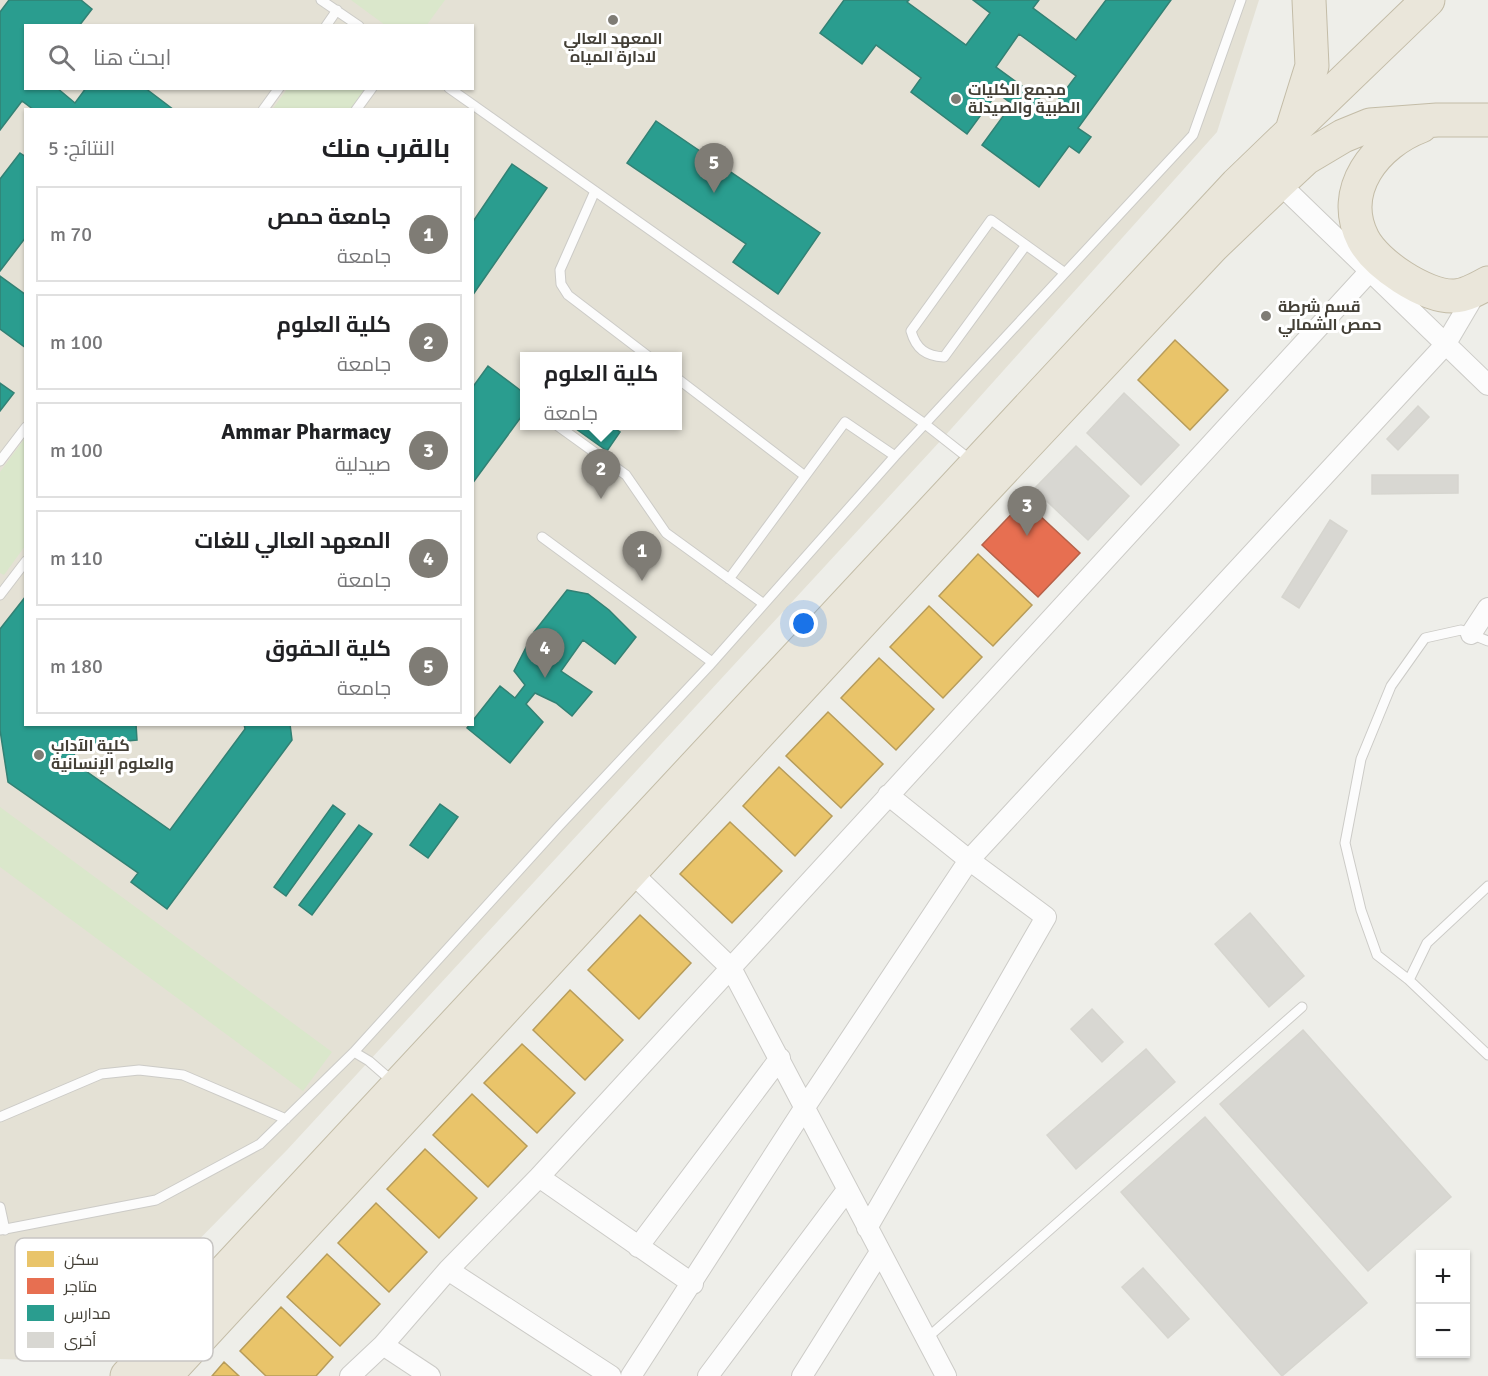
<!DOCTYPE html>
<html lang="ar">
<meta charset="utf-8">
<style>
:root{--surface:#fff;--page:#f2f2f2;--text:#202124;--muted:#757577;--line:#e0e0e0;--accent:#7f7c75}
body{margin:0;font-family:Signika,Cairo,sans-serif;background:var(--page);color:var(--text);direction:rtl}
.controls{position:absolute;right:18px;bottom:18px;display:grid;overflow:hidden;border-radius:0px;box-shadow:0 2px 4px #0004}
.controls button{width:54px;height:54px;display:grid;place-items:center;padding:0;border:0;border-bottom:2px solid var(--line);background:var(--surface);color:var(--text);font:30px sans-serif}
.you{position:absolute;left:804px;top:624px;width:21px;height:21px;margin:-15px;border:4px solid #fff;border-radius:50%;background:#1a73e8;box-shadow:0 0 0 9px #1a73e833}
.badge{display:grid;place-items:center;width:39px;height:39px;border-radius:50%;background:var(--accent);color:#fff;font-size:20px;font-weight:700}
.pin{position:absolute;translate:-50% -50px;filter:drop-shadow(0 2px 3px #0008)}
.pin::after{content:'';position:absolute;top:32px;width:21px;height:18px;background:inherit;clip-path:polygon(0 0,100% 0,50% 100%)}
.popup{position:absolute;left:520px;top:352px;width:162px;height:78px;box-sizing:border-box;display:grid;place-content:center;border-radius:0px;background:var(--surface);filter:drop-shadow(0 2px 4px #0005);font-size:20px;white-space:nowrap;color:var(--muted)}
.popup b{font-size:22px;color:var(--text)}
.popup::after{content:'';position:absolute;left:50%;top:100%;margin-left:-12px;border:12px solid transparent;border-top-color:var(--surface)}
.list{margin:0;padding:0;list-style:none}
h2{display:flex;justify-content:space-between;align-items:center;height:78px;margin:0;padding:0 24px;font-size:26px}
h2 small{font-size:20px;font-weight:400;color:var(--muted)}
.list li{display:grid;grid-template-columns:39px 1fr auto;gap:18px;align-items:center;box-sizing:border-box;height:96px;margin:0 12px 12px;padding:0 12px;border:2px solid var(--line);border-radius:0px}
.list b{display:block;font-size:22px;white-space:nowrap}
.list p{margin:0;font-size:20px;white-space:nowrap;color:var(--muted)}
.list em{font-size:20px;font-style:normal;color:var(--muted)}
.icon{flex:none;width:33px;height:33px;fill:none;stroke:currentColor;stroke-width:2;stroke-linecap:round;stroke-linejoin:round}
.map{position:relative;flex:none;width:1488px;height:1376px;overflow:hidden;direction:ltr}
.search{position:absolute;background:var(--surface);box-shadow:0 2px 4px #0004;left:24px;top:24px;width:450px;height:66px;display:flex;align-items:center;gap:15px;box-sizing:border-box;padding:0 21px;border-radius:0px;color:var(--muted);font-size:22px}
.panel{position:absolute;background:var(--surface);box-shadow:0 2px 4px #0004;left:24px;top:108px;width:450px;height:618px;border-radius:0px;direction:rtl}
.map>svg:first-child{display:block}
.education{fill:#e4e1d5;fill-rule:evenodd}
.green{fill:#dae7cb}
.homes{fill:#e9c46a;stroke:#b79c5a;stroke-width:1.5}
.shops{fill:#e76f51;stroke:#b66149;stroke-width:1.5}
.schools{fill:#2a9d8f;stroke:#328174;stroke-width:1.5;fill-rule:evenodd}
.building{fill:#d8d7d2;stroke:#d6d5cf;stroke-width:1.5}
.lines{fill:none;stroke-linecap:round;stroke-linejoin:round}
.lane-casing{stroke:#cccbc7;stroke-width:11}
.street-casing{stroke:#cccbc7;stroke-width:22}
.highway-casing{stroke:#c3bca7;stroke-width:35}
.lane{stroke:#fcfcfc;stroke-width:9}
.street{stroke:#fcfcfc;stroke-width:20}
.highway{stroke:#eae6da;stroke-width:33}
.poi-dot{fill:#7f7c75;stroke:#fff;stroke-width:2}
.labels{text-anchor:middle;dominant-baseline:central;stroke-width:6;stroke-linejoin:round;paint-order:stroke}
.poi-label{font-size:16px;font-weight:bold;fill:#433f36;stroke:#fff;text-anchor:start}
.key{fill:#fff;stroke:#c7c5c3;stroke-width:1.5}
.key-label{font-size:16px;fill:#433f36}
</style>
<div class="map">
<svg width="1488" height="1376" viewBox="0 0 1488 1376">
<rect width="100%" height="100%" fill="#eeeee9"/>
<!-- education -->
<path class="education" d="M0 0H1259L1217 132 943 438 287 1150 122 1318 32 1360 0 1359ZM26 26H472V88H26ZM26 110H472V724H26ZM524 356H678V426H524Z"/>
<!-- green -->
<path class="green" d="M351 0H445L426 26 385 25Z
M287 89H368L352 109 272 110Z
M25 438V546L4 575 0 573V472Z
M0 807 332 1052 303 1091 0 867Z"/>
<!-- homes -->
<path class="homes" d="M1175 340 1228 390 1190 430 1138 380Z
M978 554 1032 605 993 646 939 596Z
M929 606 982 657 943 698 890 647Z
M879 658 934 709 896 750 841 698Z
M828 712 883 764 841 808 786 756Z
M779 767 832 816 795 856 743 806Z
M730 822 782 871 732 923 680 874Z
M640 915 691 963 639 1019 588 970Z
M570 990 623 1040 585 1080 533 1030Z
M522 1044 575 1093 537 1133 484 1083Z
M472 1094 527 1146 488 1187 433 1135Z
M425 1149 477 1198 439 1238 387 1189Z
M376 1203 427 1252 389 1292 338 1243Z
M327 1254 380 1304 340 1346 287 1297Z
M281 1307 333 1357 316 1376H266L240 1351Z
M224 1362 239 1376H212Z"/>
<!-- shops -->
<path class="shops" d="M1024 501 1080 553 1038 597 982 545Z"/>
<!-- schools -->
<path class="schools" d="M9 0H81L92 9 79 26H26V88H57L75 103 86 88H145L174 110H34L22 101 0 130V12Z
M844 0H909L907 2 966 45 990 13 973 0H1039L1033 8 1076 40 1106 0H1171L1078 128 1091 137 1079 153 1069 146 1039 187 982 145 1012 104 997 93 967 134 911 92 921 78 876 45 862 64 820 33ZM1019 34 1076 76 1052 108 996 67Z
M656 121 820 233 778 294 733 262 746 244 627 163Z
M20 153 26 157V237L0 271V179Z
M512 164 547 188 472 296V223Z
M0 276 26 295V348L0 329Z
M488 366 524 393V413L472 484V388Z
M0 383 14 393 0 411Z
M572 426H611L620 432 607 451Z
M567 590 588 594 609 610 636 637 615 664 583 640 561 671 592 692 572 716 556 703 535 693 526 704 543 722 510 763 467 728 500 686 515 698 525 685 514 671 534 632Z
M26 596V724H136L137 740 73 746 76 764 170 830 245 729 244 724H290L292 740 167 909 131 882 138 873 8 782 0 730V629Z
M440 804 458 817 428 858 410 845Z
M333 805 345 814 286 896 274 887Z
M359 825 372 834 312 915 299 905Z"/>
<!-- building -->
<path class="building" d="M1124 393 1179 445 1141 485 1087 433Z
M1418 406 1429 417 1398 450 1387 439Z
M1076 446 1129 496 1088 540 1034 489Z
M1372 475H1458V493L1372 494Z
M1330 520 1347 531 1299 608 1282 597Z
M1250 913 1304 976 1269 1007 1215 944Z
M1092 1009 1123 1042 1102 1062 1071 1029Z
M1303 1030 1451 1197 1368 1271 1220 1104Z
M1146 1049 1175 1082 1076 1169 1047 1135Z
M1205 1117 1367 1303 1282 1376 1121 1192Z
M1143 1268 1189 1319 1168 1338 1122 1287Z"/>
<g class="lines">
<defs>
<path id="lane" d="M321 0 359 26
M326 26 337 10
M449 88 925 424 972 461
M263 110 279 88
M356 110 372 88
M595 191 560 270 561 284 568 295 648 356
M1026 245 944 357C926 356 916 349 911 331L991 220 1065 273
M678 379 805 476
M558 426 626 475 666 533 764 604
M0 461 26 427
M542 537 712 662
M729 579 845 422 895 456
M0 595 26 561
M1488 641 1461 630 1425 638 1391 686 1361 759 1345 843 1361 910 1377 955 1409 980 1488 1055
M1409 980 1427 943 1488 886
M354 1052 369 1061 392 1081
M0 1117 101 1074 139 1070 183 1075 286 1119
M0 1207 5 1230
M0 1230 156 1200 260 1144 354 1052 559 826 709 666 895 456 1193 135 1241 0
M926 1339 1302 1007"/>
<path id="street" d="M1279 183 1488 385
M1471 634 1488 608
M630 871 731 968 946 1376
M539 1177 693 1284
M867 1228 1046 917 969 860 888 795
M638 1247 780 1058
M448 1270 611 1376
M383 1345 430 1376
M350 1376 383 1345 448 1270 539 1177 1381 259
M631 1376 805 1107 969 860 1445 345 1478 289
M708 1376 847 1190
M802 1376 880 1252"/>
<path id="highway" d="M1421 126C1376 143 1338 190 1363 239 1376 264 1425 297 1454 296 1465 296 1479 288 1488 283
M1293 127 1312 66 1309 0
M127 1376 1237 184 1428 0
M165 1376 982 492 1213 246 1279 183 1306 158 1343 136 1370 125 1437 120H1488"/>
</defs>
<!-- lane casing -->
<use href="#lane" class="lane-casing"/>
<!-- street casing -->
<use href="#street" class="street-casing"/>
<!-- highway casing -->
<use href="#highway" class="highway-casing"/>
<!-- lane -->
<use href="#lane" class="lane"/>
<!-- street -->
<use href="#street" class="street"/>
<!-- highway -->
<use href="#highway" class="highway"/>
</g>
<!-- markers -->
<g class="poi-dot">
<circle cx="613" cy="20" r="6"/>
<circle cx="956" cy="99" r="6"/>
<circle cx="1266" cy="316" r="6"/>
<circle cx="39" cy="755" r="6"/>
</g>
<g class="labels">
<!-- poi labels -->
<g class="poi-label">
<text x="613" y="39" text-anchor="middle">المعهد العالي<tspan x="613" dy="18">لادارة المياه</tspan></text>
<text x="968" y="90">مجمع الكليات<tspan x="968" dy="18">الطبية والصيدلة</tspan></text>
<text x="1278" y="307">قسم شرطة<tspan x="1278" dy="18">حمص الشمالي</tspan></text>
<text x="51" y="746">كلية الآداب<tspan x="51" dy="18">والعلوم الإنسانية</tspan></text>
</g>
</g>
<!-- legend -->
<rect x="15" y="1238" width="198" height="123" rx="9" class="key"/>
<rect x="27" y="1251" width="27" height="16" fill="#e9c46a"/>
<rect x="27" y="1278" width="27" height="16" fill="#e76f51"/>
<rect x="27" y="1305" width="27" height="16" fill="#2a9d8f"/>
<rect x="27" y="1332" width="27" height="16" fill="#d8d7d2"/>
<g class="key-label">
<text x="64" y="1265">سكن</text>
<text x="64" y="1292">متاجر</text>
<text x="64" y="1319">مدارس</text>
<text x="64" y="1346">أخرى</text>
</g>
</svg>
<div class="controls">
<button>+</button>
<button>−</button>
</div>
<div class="you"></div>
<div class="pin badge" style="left:642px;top:581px">1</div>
<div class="pin badge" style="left:601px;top:499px">2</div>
<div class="popup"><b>كلية العلوم</b>جامعة</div>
<div class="pin badge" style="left:1027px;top:536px">3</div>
<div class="pin badge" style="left:545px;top:678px">4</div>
<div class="pin badge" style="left:714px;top:193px">5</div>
<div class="search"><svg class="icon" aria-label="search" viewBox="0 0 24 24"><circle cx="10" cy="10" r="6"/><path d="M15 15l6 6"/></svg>ابحث هنا</div>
<section class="panel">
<h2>بالقرب منك<small>النتائج: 5</small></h2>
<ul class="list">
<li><span class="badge">1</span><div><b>جامعة حمص</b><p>جامعة</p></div><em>70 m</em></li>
<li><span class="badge">2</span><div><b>كلية العلوم</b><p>جامعة</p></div><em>100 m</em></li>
<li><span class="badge">3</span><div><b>Ammar Pharmacy</b><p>صيدلية</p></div><em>100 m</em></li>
<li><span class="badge">4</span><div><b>المعهد العالي للغات</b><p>جامعة</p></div><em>110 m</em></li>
<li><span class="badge">5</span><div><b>كلية الحقوق</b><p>جامعة</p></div><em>180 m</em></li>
</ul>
</section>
</div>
